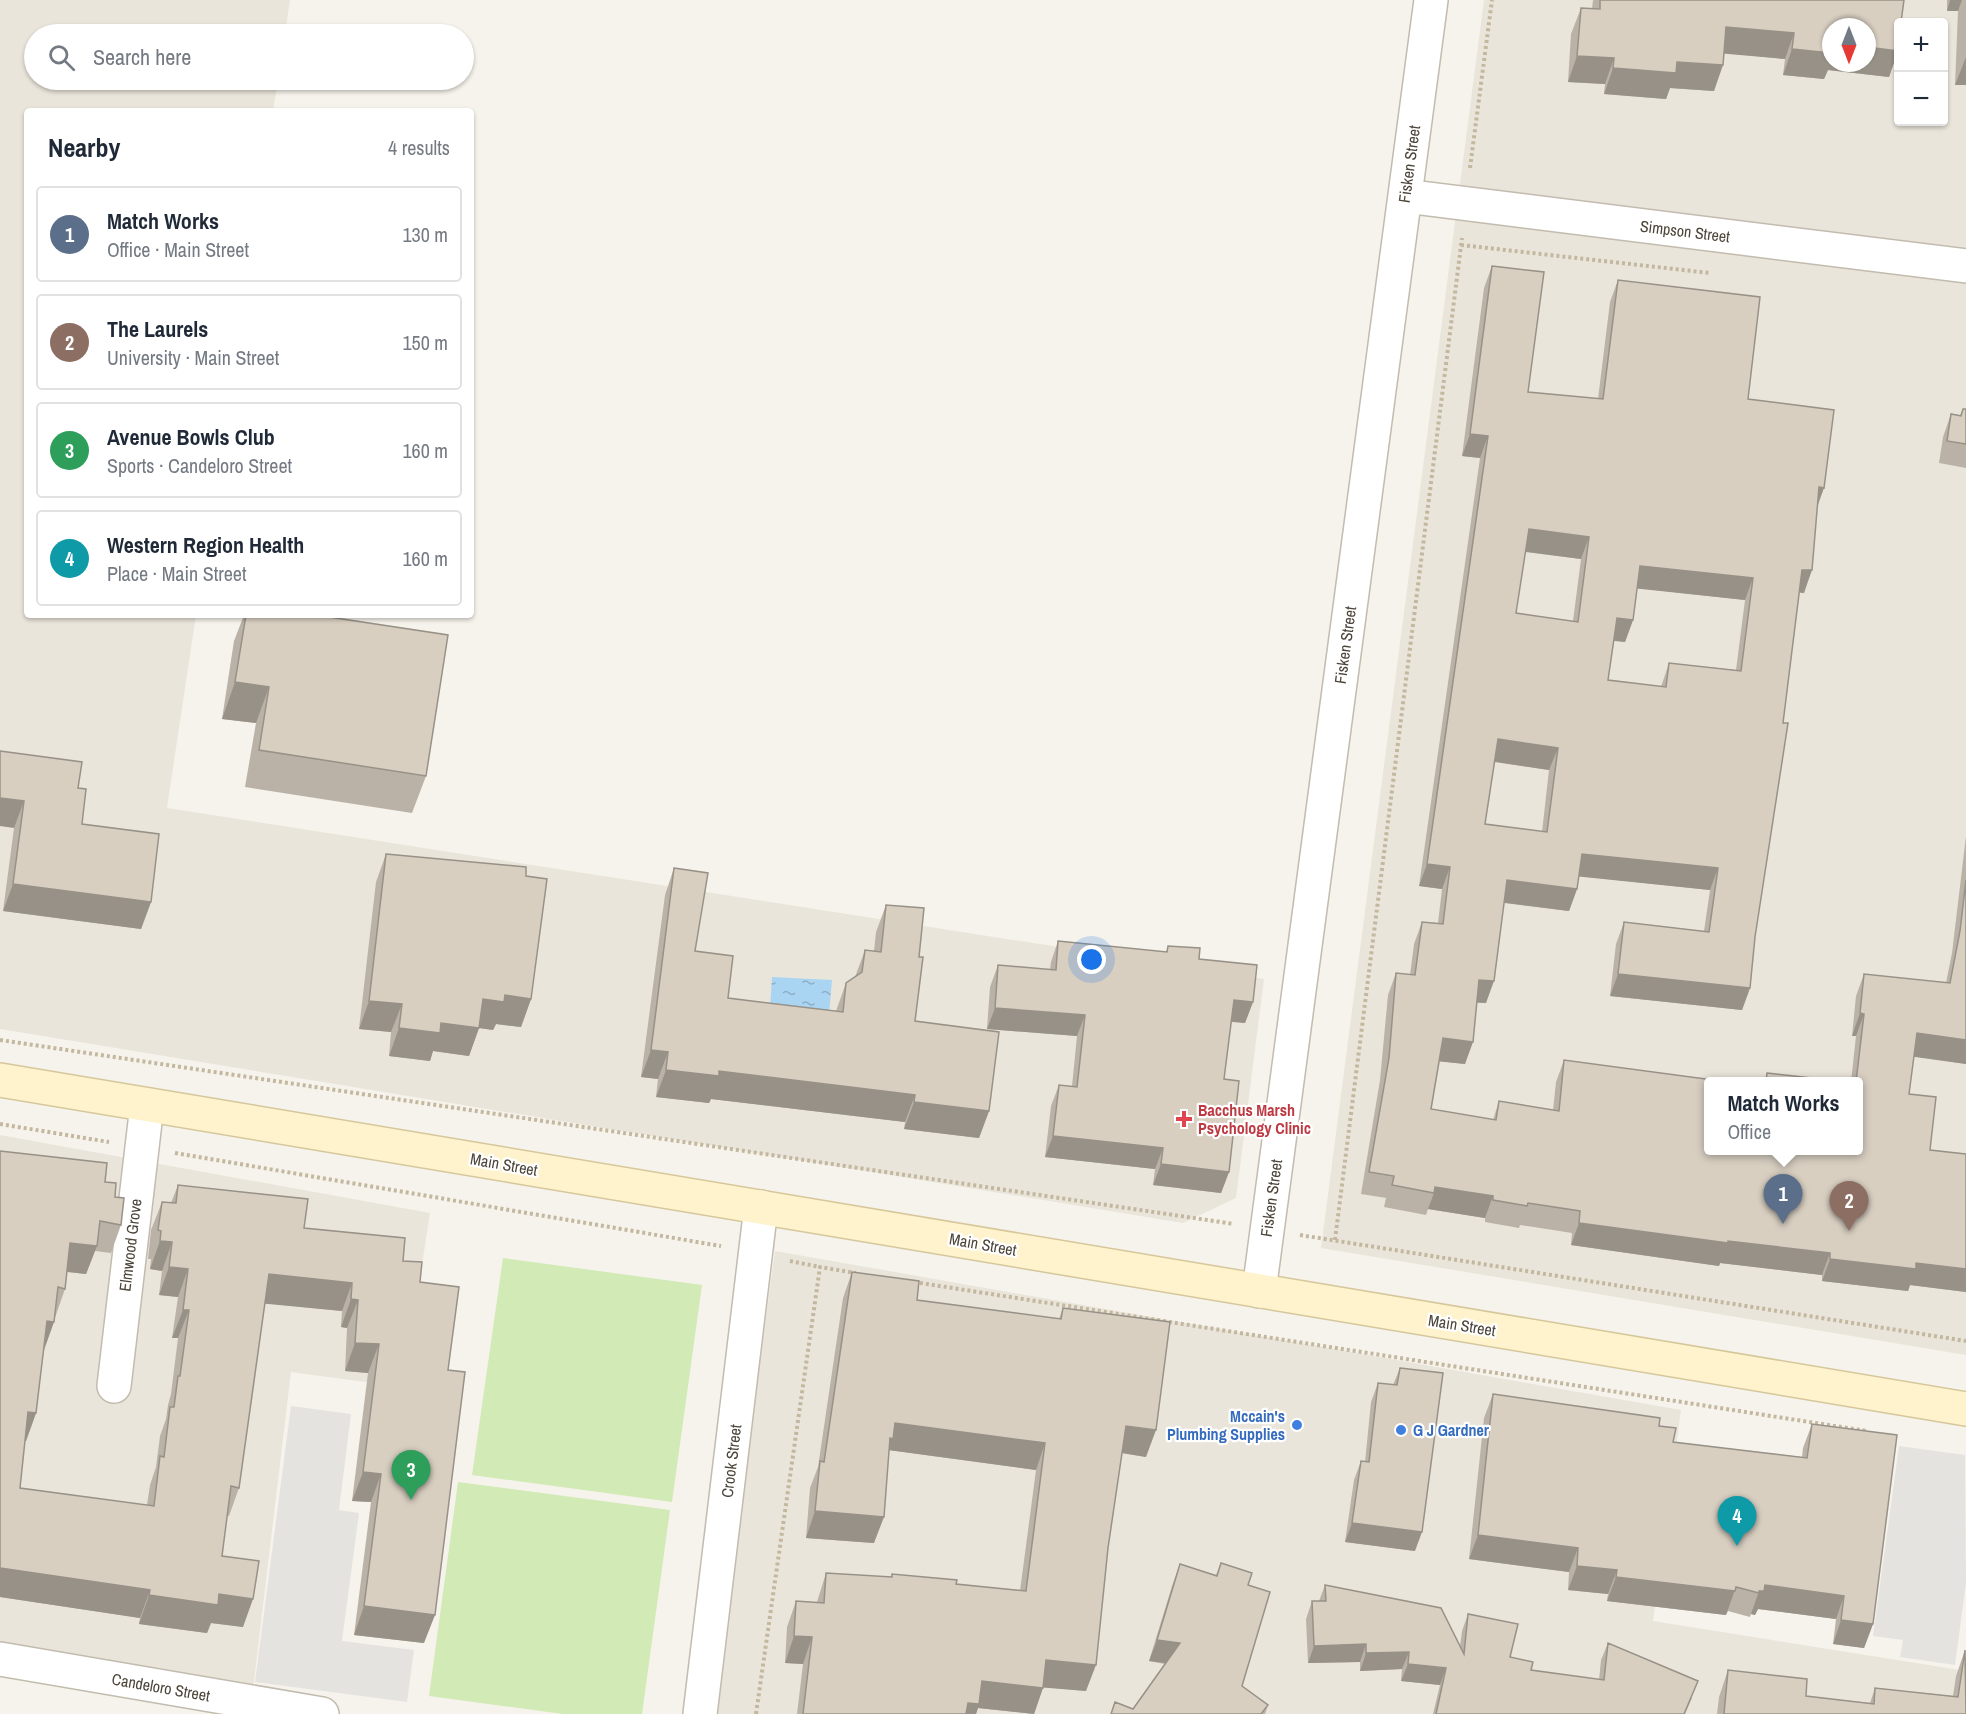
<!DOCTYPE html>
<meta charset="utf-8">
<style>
:root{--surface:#fff;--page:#f6f6f7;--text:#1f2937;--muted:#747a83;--line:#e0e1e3;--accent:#fc3f1d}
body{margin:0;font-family:"Archivo Narrow",sans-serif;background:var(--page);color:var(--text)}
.controls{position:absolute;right:18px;top:18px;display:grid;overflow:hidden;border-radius:6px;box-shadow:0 2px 4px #0004}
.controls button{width:54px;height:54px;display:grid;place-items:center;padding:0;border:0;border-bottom:2px solid var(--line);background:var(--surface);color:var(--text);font:30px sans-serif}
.compass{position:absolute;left:1822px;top:18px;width:54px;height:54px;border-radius:50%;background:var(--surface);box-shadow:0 2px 4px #0004;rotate:180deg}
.you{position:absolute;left:1092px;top:960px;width:21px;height:21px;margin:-15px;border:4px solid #fff;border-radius:50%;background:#1a73e8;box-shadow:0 0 0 9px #1a73e833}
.badge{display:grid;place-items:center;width:39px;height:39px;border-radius:50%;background:var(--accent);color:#fff;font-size:20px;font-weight:700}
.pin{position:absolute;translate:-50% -50px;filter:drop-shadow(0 2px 3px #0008)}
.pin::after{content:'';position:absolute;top:32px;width:21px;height:18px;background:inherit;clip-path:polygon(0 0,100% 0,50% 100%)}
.popup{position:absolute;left:1704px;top:1077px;width:159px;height:78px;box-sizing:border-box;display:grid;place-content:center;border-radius:6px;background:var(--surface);filter:drop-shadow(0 2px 4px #0005);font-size:20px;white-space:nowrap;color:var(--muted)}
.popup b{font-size:22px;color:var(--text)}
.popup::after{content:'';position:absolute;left:50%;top:100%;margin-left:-12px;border:12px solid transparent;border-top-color:var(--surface)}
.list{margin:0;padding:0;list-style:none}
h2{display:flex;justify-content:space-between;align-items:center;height:78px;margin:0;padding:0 24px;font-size:26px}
h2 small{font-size:20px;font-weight:400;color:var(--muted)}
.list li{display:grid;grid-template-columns:39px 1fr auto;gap:18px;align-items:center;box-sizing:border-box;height:96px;margin:0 12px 12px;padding:0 12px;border:2px solid var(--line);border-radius:6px}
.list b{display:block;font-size:22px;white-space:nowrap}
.list p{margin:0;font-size:20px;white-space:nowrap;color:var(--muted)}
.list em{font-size:20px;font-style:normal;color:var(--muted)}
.icon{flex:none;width:33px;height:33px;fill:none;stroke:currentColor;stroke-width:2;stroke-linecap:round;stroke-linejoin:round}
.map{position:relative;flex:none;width:1966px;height:1714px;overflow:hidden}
.search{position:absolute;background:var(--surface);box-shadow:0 2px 4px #0004;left:24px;top:24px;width:450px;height:66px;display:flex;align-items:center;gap:15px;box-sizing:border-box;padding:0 21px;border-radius:33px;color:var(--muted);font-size:22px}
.panel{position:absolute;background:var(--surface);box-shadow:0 2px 4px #0004;left:24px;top:108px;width:450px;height:510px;border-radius:6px}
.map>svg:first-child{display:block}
.residential{fill:#eae5da;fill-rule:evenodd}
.pitch{fill:#d2eab5}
.parking{fill:#e5e3e0}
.water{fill:url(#water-ripples)}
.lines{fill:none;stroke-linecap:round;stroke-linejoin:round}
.street-casing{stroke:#c2bbae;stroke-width:36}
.secondary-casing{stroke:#d6c79b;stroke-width:36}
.path{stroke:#c4b79f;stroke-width:4;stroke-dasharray:3 3;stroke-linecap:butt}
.street{stroke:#fff;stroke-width:33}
.secondary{stroke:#fff3cd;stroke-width:33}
.wall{fill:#bab2a6;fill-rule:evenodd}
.shaded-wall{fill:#979187}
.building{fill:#d8cfc1;stroke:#979187;stroke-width:1.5;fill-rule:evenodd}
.health-dot{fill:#e0444e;stroke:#fff;stroke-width:2}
.shop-dot{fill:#3f7fe0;stroke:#fff;stroke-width:2}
.labels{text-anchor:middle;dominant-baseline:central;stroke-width:4.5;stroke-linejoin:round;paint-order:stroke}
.street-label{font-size:16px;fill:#4b4439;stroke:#fff}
.health-label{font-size:16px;font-weight:bold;fill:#be3a42;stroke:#fff;text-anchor:start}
.shop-label{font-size:16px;font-weight:bold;fill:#366cbe;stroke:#fff;text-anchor:end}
</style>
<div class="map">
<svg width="1966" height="1714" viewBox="0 0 1966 1714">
<defs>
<pattern id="water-ripples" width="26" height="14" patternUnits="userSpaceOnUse" patternTransform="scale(1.5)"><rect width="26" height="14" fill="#a9d4f2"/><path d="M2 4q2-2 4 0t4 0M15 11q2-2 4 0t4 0" fill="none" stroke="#8caec5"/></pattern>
</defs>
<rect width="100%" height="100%" fill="#f6f3ec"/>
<!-- residential -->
<path class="residential" d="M0 0H290L285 34H34V80H278L273 111H27V615H196L167 808 1264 979 1236 1198 1183 1223 0 1029Z
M1484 0H1966V1355L1321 1248ZM1898 22H1944V122H1898ZM1831 27H1867V63H1831ZM1708 1082H1858V1150H1708Z
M0 1135 430 1213 403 1387 291 1372 250 1714 0 1675Z
M775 1251 1681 1410 1653 1621 1966 1671V1714H711Z"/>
<!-- pitch -->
<path class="pitch" d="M503 1258 702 1285 672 1502 472 1475Z
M458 1482 670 1510 642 1714H563L429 1696Z"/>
<!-- parking -->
<path class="parking" d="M291 1406 351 1414 339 1510 359 1513 342 1641 414 1650 407 1702 255 1682Z
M1899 1446 1965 1455 1966 1583 1955 1665 1900 1657 1903 1640 1873 1636Z"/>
<!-- water -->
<path class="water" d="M772 977 832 980 829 1014 770 1009Z"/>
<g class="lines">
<defs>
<path id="street" d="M1405 196 1966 266
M1259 1291 1431 0
M114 1386 147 1105
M0 1659 322 1714
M700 1714 761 1207"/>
<path id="secondary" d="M0 1080 1966 1409"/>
</defs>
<!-- street casing -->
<use href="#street" class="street-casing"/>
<!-- secondary casing -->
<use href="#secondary" class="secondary-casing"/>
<!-- path -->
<path class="path" d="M1470 168 1492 0
M1461 245 1710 273
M0 1040 1234 1224
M0 1124 109 1142
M175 1153 721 1246
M1300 1235 1966 1341
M1335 1240 1462 238
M790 1261 820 1267
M914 1282 1867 1431
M756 1714 820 1267 856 1273"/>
<!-- street -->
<use href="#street" class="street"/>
<!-- secondary -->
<use href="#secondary" class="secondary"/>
</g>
<!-- wall -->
<path class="wall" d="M1593 0H1600L1898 51 1889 77 1828 70 1824 79 1783 75 1785 59 1724 53 1714 91 1670 88 1666 99 1604 94 1605 84 1568 82 1571 34 1581 8 1592 9Z
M1947 0H1966V85H1955L1958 11H1947Z
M1492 266 1528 392 1598 399 1610 302 1618 280 1748 399 1818 504 1804 593 1799 592 1755 937 1750 988 1742 1010 1610 996 1616 944 1624 922 1704 931 1710 890 1579 876 1577 889 1569 911 1504 903 1486 1003H1477L1465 1064 1439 1061 1431 1109 1493 1120 1499 1101 1553 1110 1556 1082 1564 1060 1708 1150 1858 1082H1851L1856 1036H1852L1856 996 1864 974 1946 983 1952 953 1966 836V1064L1914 1056 1909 1094 1930 1150 1966 1154V1292L1910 1285 1908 1291 1822 1281V1275L1720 1263 1719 1266 1571 1245 1572 1233 1520 1225 1519 1228 1485 1222V1218L1428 1209 1426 1215 1384 1207 1386 1198 1361 1194 1380 1080 1388 995 1396 973 1410 975 1414 944 1422 922 1438 923 1442 889 1419 886 1480 458 1462 456 1484 288ZM1525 552 1581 559 1573 621 1516 613ZM1637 588 1745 600 1736 670 1669 663 1661 687 1608 680 1614 641 1625 642 1633 620ZM1494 762 1549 770 1542 832 1485 824Z
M1963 409H1966V468L1939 463 1943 437 1951 414 1960 415Z
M244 615H316L426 776 412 813 245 787 256 723 222 719 234 641Z
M0 751 78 788 82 824 151 902 141 929 3 911 14 828Z
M386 854 526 876 531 999 521 1027 496 1024 493 1030 479 1028 469 1056 433 1051 430 1061 389 1056 391 1032 359 1029 376 882Z
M674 868 695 951 728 998 836 1011 846 983 855 977 865 950 874 951 876 932 886 905 919 957 915 1021 989 1111 979 1138 904 1129 905 1122 711 1099 709 1103 656 1097 658 1079 641 1077 665 895Z
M1058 941 1166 952 1168 946 1199 959 1253 1002 1245 1023 1231 1022 1224 1079 1229 1172 1221 1193 1153 1185 1155 1169 1045 1157 1051 1106 1059 1085 1072 1086 1077 1036 987 1029 990 987 998 965 1050 970 1051 962Z
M0 1151 105 1182 115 1197 121 1225 111 1253 95 1251 86 1274 67 1272 65 1289 44 1349 36 1413 26 1441H25L20 1488 147 1505 150 1485 156 1467 160 1436 166 1419 168 1405 171 1394 178 1338H172L178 1297 159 1295 162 1271 150 1269 151 1259H148L151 1230 162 1202 171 1203 178 1185 304 1228 403 1261 420 1282 448 1370 424 1643 354 1635 371 1502 352 1501 368 1373 345 1371 347 1328 341 1327 342 1311 265 1303 239 1488 229 1516H227L222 1556 243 1627 211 1623 207 1633 139 1624 140 1618 0 1597Z
M852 1272 917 1300 1059 1319 1063 1308 1146 1457 1122 1453 1086 1691 1043 1687 1034 1714 978 1708 976 1714H797L803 1664 785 1663 787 1627 796 1601 817 1602 826 1573 891 1577 892 1574 956 1584 1020 1591 1036 1470 889 1450 874 1543 806 1538 810 1488 818 1467 843 1298Z
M1400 1368 1415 1551 1345 1542 1354 1480 1361 1461 1365 1462 1371 1402 1378 1383 1393 1385Z
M1493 1394 1659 1426 1673 1442 1802 1457 1803 1448 1812 1424 1873 1624 1864 1648 1833 1644 1836 1619 1758 1609 1755 1615 1751 1614 1750 1617 1728 1611 1726 1615 1607 1601 1608 1594 1568 1590 1569 1572 1469 1559 1484 1418Z
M1221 1563 1248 1585 1242 1686 1268 1705 1265 1714H1111L1133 1709 1165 1664 1149 1661 1172 1586 1180 1564 1216 1575Z
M1325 1585 1460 1647 1462 1631 1468 1614 1510 1657 1531 1670 1599 1680 1601 1660 1608 1643 1692 1698 1685 1714H1433L1440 1685 1401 1681 1402 1669 1360 1671V1662L1308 1663 1306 1619 1312 1601H1319Z
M1965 1650 1966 1714H1717L1719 1697 1728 1670 1806 1696 1870 1703 1875 1688 1953 1696 1956 1676Z"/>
<!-- shaded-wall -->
<path class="shaded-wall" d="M1950 0H1962L1958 11H1947Z
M1726 27 1794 33 1785 59 1717 53Z
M1867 47 1898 51 1889 77 1828 70 1824 79 1783 75 1792 49 1831 53V63H1867Z
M1577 56 1614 58 1605 84 1568 82Z
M1966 57V85H1955Z
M1677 62 1723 65 1714 91 1670 88 1666 99 1604 94 1613 68Z
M1470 434 1488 436 1480 458 1462 456Z
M1819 487 1824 488 1816 510Z
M1529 529 1589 537 1581 559 1521 551Z
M1640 566 1753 578 1745 600 1632 588Z
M1802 570H1812L1804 593 1794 592Z
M1617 618 1633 620 1625 642 1609 640Z
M235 682 269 687 256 723 222 719Z
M1498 739 1558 748 1549 770 1490 761Z
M0 798 24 801 14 828 0 826Z
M1582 854 1718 868 1710 890 1574 876Z
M1427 864 1450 867 1442 889 1419 886Z
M1507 880 1577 889 1569 911 1499 902Z
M13 884 151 902 141 929 3 911Z
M1618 974 1750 988 1742 1010 1610 996Z
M1479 980 1494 981 1486 1003 1471 1002Z
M505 995 531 999 521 1027 496 1024 493 1030 479 1028 469 1056 433 1051 430 1061 389 1056 399 1028 441 1023 483 999Z
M1234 1000 1253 1002 1245 1023 1226 1021Z
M369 1001 402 1004 391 1032 359 1029Z
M995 1008 1085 1015 1077 1036 987 1029Z
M1860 1013 1864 1014 1856 1036H1852Z
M1917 1033 1966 1040V1064L1908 1056Z
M1443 1038 1473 1042 1465 1064 1435 1061Z
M651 1050 668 1052 658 1079 641 1077Z
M666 1070 719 1071 915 1095 905 1122 711 1099 709 1103 656 1097Z
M914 1102 989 1111 979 1138 904 1129Z
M1053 1136 1163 1148 1155 1169 1045 1157Z
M1161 1164 1229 1172 1221 1193 1153 1185Z
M1435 1187 1493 1196 1485 1218 1428 1209 1434 1193Z
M1579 1223 1830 1253 1822 1275 1720 1263 1719 1266 1571 1245Z
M160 1241 172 1242 162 1271 150 1269Z
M70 1243 97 1246 86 1274 60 1271Z
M1830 1259 1916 1263 1966 1269V1292L1910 1285 1908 1291 1822 1281Z
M169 1267 188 1269 178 1297 159 1295Z
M269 1274 352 1283 342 1311 258 1303Z
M351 1299 358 1300 347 1328 341 1327Z
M183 1310H189L178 1338H172Z
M47 1321 54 1322 44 1350Z
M355 1343 379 1344 368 1373 345 1371Z
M28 1412 36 1413 26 1441 17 1440Z
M895 1423 1045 1443 1036 1470 888 1450 880 1465Z
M1126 1426 1156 1430 1146 1457 1116 1452Z
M363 1472 381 1474 371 1502 352 1501Z
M815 1511 884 1517 874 1543 806 1538Z
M1352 1523 1422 1532 1415 1551 1345 1542Z
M1478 1535 1578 1548 1569 1572 1469 1559Z
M1577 1566 1617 1570 1608 1594 1568 1590Z
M0 1568 150 1590 140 1618 0 1597Z
M1616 1577 1736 1587 1726 1615 1607 1601Z
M1765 1585 1844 1596 1836 1619 1758 1609 1755 1615 1751 1614 1759 1591Z
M219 1594 253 1599 243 1627 211 1623 207 1633 139 1624 149 1595Z
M364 1606 435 1615 424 1643 354 1635Z
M1841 1620 1873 1624 1864 1648 1833 1644Z
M794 1636 812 1637 803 1664 785 1663Z
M1157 1640 1180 1643 1172 1664 1149 1661Z
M1366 1644 1360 1662 1308 1663 1314 1646Z
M1409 1652 1402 1669 1360 1671 1366 1653Z
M1046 1660 1096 1665 1086 1691 1037 1687Z
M1408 1664 1446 1668 1440 1685 1401 1681Z
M982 1681 1043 1688 1034 1714 978 1708 976 1714H964L968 1703Z"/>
<!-- building -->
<path class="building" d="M1600 0H1904L1901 22H1899L1898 51 1867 47V27H1831V53L1792 49 1794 33 1726 27 1723 65 1677 62 1676 73 1613 68 1614 58 1577 56 1581 8 1600 9Z
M1492 266 1544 272 1528 392 1603 399 1618 280 1760 297 1748 399 1834 410 1824 488 1819 487 1812 570H1802L1783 723H1788L1755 937 1750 988 1618 974 1624 922 1709 932 1718 868 1582 854 1577 889 1507 880 1494 981 1479 980 1473 1042 1443 1038 1431 1109 1496 1120 1499 1101 1559 1111 1564 1060 1728 1082H1708V1150H1858V1082H1856L1864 1014 1860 1013 1864 974 1950 983 1960 931 1966 880V1040L1917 1033 1909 1094 1936 1097 1930 1150 1966 1154V1269L1916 1263V1269L1830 1259V1253L1728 1241V1243L1579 1223 1580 1211 1528 1203 1527 1206 1493 1200V1196L1435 1187 1434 1193 1392 1185 1394 1176 1369 1172 1389 1058 1396 973 1415 975 1422 922 1443 924 1450 867 1427 864 1488 436 1470 434ZM1529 529 1589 537 1578 622 1516 613ZM1640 566 1753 578 1741 671 1669 663 1666 687 1608 680 1617 618 1633 620ZM1498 739 1558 748 1547 832 1485 824Z
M1963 409H1966V444L1947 441 1951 414 1961 416Z
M246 615H316L448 635 426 776 259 750 269 687 235 682Z
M0 751 82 762 78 788 86 789 82 824 159 834 151 902 13 884 24 801 0 798Z
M386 854 526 867V876L547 879 531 999 505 995 504 1002 483 999 479 1028 441 1023 440 1033 399 1028 402 1004 369 1001Z
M674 868 708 873 695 951 733 956 728 998 843 1012 846 983 862 972 865 950 881 952 886 905 924 908 919 957H923L915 1021 999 1032 989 1111 914 1102 915 1095 719 1071V1076L666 1070 668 1052 651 1050Z
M1058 941 1167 952 1168 946 1200 948 1199 959 1257 965 1253 1002 1234 1000 1224 1079 1239 1081 1229 1172 1161 1164 1163 1148 1053 1136 1059 1085 1077 1087 1085 1015 995 1008 998 965 1056 970Z
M1767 1073 1848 1082H1766Z
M0 1151 107 1163 105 1182 116 1183 115 1197 124 1198 121 1225 100 1221 97 1246 70 1243 65 1289 58 1287 54 1322 47 1321 36 1413 28 1412 20 1488 154 1506 160 1456 164 1457 170 1407H174L178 1376H180L189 1310H183L188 1269 169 1267 172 1242 160 1241 161 1231 158 1230 162 1202 176 1203 178 1185 308 1199 304 1228 405 1238 403 1261 422 1262 420 1282 459 1287 448 1370 465 1372 435 1615 364 1606 381 1474 363 1472 379 1344 355 1343 358 1300 351 1299 352 1283 269 1274 239 1488 231 1486 222 1556 259 1561 253 1599 219 1594 218 1605 149 1595 150 1590 0 1568Z
M852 1272 919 1281 917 1300 1061 1319 1063 1308 1170 1322 1156 1430 1126 1426 1108 1548 1096 1665 1046 1660 1043 1688 982 1681 979 1704 968 1703 966 1714H803L812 1637 794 1636 796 1601 824 1603 826 1573 892 1577V1574L957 1580 956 1584 1026 1591 1045 1443 895 1423 893 1439 890 1438 884 1517 815 1511 820 1461 824 1462Z
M1400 1368 1443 1373 1422 1532 1352 1523 1361 1461 1369 1462 1378 1383 1397 1385Z
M1493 1394 1660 1418 1659 1426 1676 1428 1673 1442 1807 1458 1812 1424 1897 1435 1873 1624 1841 1620 1844 1596 1765 1585 1764 1591H1759V1593L1736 1587 1735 1591 1616 1577 1617 1570 1577 1566 1578 1548 1478 1535Z
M1221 1563 1252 1573 1248 1585 1270 1592 1242 1686 1268 1705 1261 1714H1111L1115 1702 1133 1709 1180 1643 1157 1640 1180 1564 1217 1576Z
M1325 1585 1441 1608 1464 1654 1468 1614 1518 1624 1510 1657 1533 1662 1531 1670 1604 1680 1608 1643 1698 1681 1684 1714H1436L1446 1668 1408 1664 1409 1652 1366 1653V1644L1314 1646 1312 1601H1326Z
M1965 1650 1966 1714H1724L1728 1670 1807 1679 1806 1696 1874 1704 1875 1688 1958 1697Z"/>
<!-- markers -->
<path class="health-dot" d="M1181 1110h6v6h6v6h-6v6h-6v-6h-6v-6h6z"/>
<g class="shop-dot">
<circle cx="1297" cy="1425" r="6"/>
<circle cx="1401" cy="1430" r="6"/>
</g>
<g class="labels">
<!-- street labels -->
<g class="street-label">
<text transform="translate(1409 164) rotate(-82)">Fisken Street</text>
<text transform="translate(1685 231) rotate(7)">Simpson Street</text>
<text transform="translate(1345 645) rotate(-82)">Fisken Street</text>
<text transform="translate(504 1164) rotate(10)">Main Street</text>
<text transform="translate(1271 1198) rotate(-82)">Fisken Street</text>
<text transform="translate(983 1244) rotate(10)">Main Street</text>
<text transform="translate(130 1245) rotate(-83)">Elmwood Grove</text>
<text transform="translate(1462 1325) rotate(9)">Main Street</text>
<text transform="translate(731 1461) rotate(-83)">Crook Street</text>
<text transform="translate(161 1687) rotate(10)">Candeloro Street</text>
</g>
<!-- health labels -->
<g class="health-label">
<text x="1198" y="1110">Bacchus Marsh<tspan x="1198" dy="18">Psychology Clinic</tspan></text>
</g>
<!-- shop labels -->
<g class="shop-label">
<text x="1285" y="1416">Mccain's<tspan x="1285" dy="18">Plumbing Supplies</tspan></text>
<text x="1413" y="1430" text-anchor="start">G J Gardner</text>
</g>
</g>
</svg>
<div class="controls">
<button>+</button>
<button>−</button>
</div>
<svg class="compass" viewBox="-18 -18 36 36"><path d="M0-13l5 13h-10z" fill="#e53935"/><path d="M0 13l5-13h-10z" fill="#747a83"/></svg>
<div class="you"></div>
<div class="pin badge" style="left:1783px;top:1224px;background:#5c6f8a">1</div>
<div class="popup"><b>Match Works</b>Office</div>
<div class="pin badge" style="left:1849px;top:1231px;background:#8d6e63">2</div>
<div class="pin badge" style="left:411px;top:1500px;background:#2e9e5b">3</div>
<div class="pin badge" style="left:1737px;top:1546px;background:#0f9aa8">4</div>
<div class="search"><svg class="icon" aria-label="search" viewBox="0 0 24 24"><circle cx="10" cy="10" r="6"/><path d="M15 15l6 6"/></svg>Search here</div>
<section class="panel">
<h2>Nearby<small>4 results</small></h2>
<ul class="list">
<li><span class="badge" style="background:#5c6f8a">1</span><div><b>Match Works</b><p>Office · Main Street</p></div><em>130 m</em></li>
<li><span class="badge" style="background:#8d6e63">2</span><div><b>The Laurels</b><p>University · Main Street</p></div><em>150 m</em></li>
<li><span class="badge" style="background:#2e9e5b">3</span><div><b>Avenue Bowls Club</b><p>Sports · Candeloro Street</p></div><em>160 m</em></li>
<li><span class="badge" style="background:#0f9aa8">4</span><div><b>Western Region Health</b><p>Place · Main Street</p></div><em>160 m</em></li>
</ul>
</section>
</div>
